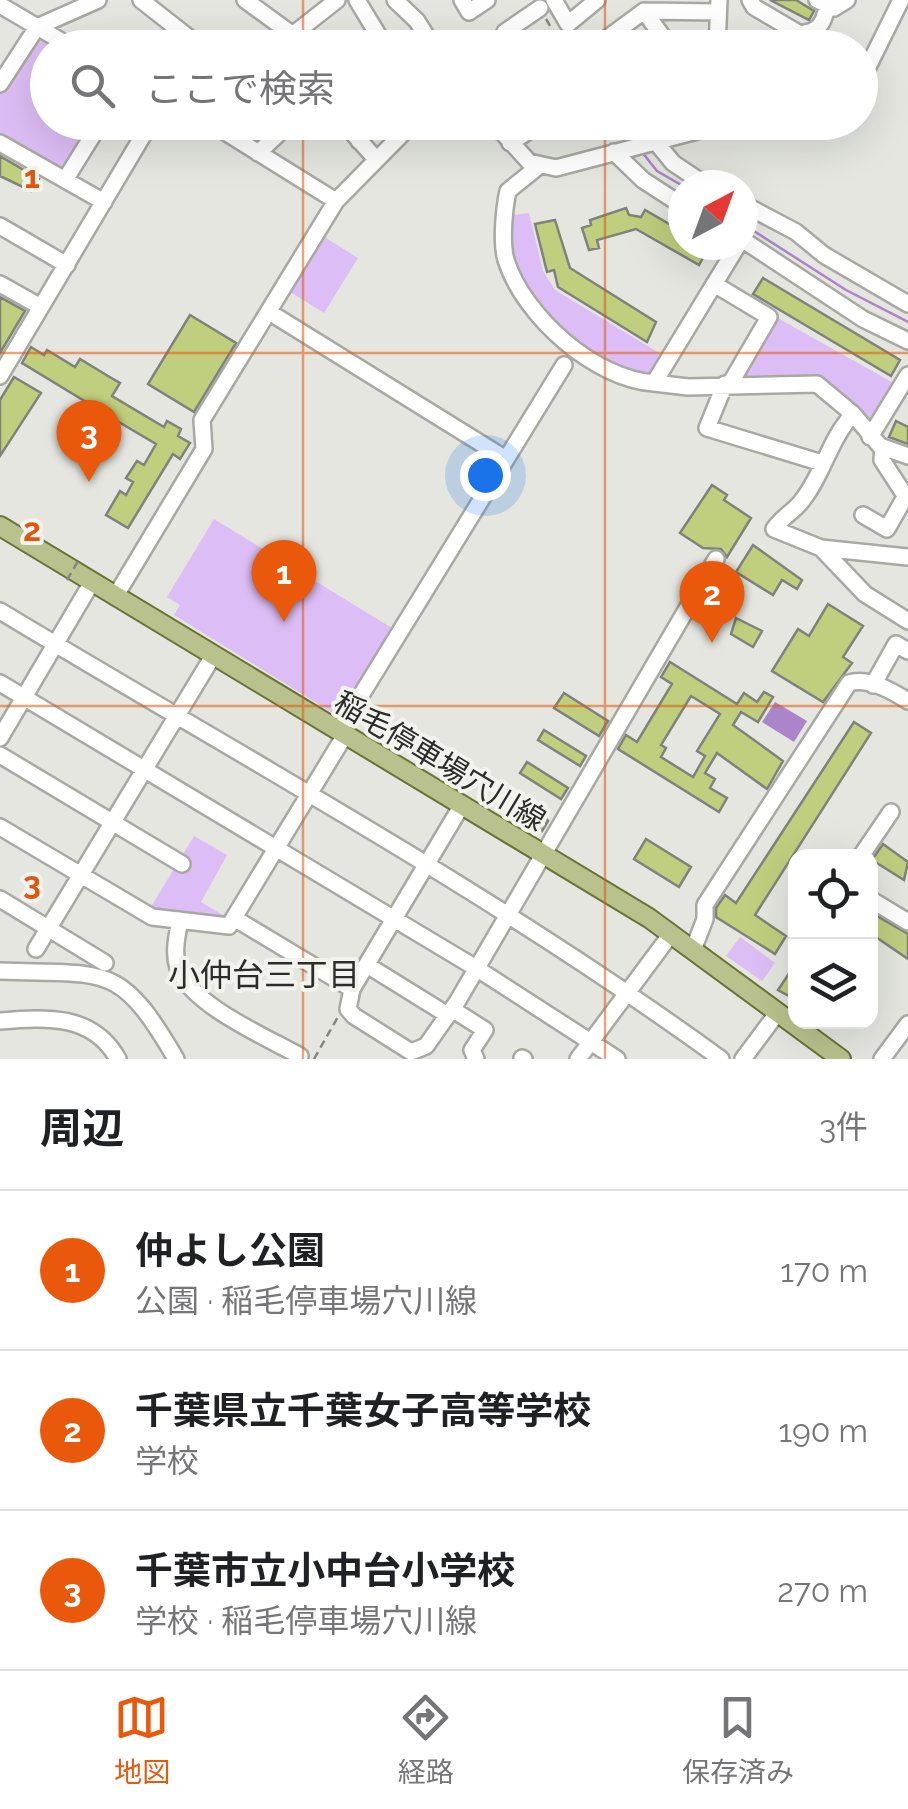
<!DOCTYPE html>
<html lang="ja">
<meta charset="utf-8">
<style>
:root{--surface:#fff;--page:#f6f6f6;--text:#202124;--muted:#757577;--line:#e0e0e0;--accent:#ea580c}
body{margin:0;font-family:Raleway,"Noto Sans JP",sans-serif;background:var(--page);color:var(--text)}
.controls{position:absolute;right:30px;bottom:30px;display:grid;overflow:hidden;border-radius:20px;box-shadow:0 10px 40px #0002}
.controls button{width:90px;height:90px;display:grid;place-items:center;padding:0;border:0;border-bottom:2px solid var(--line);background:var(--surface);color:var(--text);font:50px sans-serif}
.compass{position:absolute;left:668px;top:170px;width:90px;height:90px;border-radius:50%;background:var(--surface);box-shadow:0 10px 40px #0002;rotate:41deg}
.you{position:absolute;left:485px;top:475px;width:35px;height:35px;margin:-25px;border:8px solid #fff;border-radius:50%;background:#1a73e8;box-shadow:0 0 0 15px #1a73e833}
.badge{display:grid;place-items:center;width:65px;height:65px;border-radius:50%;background:var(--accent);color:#fff;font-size:32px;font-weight:700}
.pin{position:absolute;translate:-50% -82px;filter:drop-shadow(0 2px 5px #0008)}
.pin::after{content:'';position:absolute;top:52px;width:35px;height:30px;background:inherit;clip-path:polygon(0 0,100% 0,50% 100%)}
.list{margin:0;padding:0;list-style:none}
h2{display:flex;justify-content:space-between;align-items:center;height:130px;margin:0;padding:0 40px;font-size:42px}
h2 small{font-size:32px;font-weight:400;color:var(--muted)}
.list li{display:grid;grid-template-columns:65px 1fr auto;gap:30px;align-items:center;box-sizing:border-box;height:160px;padding:0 40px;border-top:2px solid var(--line)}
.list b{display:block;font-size:38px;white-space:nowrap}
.list p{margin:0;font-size:32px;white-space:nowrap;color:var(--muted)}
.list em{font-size:32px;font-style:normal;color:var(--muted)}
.icon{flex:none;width:55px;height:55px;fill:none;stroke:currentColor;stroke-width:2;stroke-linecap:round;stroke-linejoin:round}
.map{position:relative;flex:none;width:908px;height:1059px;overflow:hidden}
.search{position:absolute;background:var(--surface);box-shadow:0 10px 40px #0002;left:30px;right:30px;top:30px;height:110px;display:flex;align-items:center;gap:25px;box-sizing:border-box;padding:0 35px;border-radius:55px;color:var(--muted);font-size:38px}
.sheet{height:610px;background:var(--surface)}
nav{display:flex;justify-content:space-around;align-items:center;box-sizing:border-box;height:140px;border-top:2px solid var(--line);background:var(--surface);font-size:28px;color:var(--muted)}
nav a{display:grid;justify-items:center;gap:5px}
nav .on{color:var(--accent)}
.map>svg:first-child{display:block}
.green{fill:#ddbdf5}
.water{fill:#ac84c9}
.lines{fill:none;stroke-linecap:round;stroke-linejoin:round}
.stream{stroke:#ac84c9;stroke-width:2.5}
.building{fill:#bfcf7d;stroke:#80827c;stroke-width:2.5;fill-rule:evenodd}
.minor-casing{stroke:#a8a9a3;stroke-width:20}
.major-casing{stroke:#697338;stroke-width:22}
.path{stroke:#868783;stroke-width:2.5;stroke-dasharray:8 5;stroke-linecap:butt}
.minor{stroke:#fff;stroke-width:15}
.major{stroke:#b9c28c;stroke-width:18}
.path-bridge{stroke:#868783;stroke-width:2.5;stroke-dasharray:8 5;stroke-linecap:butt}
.grid{fill:none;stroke:#df570e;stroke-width:2.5;stroke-opacity:0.55}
.labels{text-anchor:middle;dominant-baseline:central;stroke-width:8;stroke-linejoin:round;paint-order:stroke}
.street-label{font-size:30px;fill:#2c2c2a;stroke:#f1f3ec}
.neighbourhood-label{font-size:32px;fill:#2c2c2a;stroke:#f1f3ec}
.grid-label{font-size:32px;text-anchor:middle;font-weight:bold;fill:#df570e;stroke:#f1f3ec;stroke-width:8;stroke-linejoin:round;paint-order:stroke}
</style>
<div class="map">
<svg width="908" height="1059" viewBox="0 0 908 1059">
<rect width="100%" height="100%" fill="#e4e6df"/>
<!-- green -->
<path class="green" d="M44 36 64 47 48 48V122L97 123 66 169 59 171 0 138V90L36 37Z
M529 213 543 271 555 290 664 356 650 377C598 374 476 274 513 215Z
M321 235 358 258 324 313 287 290Z
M774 316 897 385 873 426 838 393 744 380 742 376Z
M214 519 395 630 341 718 174 615 180 605 167 597Z
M194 836 227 855 201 902 226 917 221 922 149 910Z
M740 937 775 963 762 981 726 956Z"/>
<!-- water -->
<path class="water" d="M775 702 807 721 794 742 762 722Z"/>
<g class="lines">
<!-- stream -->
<path class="stream" d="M544 0 573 48
M620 122 635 142
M642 152 657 171 683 186
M743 224 846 290 908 322"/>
</g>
<!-- building -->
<path class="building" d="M770 0H796L814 11 809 20Z
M0 156 39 179 31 191 0 176Z
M626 208 629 215 641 217 645 210 683 232V245H710L699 265 636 229 597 240 599 248 589 250 582 228 591 225 590 220Z
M555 220 570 268 656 322 647 342 558 287 554 270 547 272 535 224Z
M763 278 900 360 891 376 753 294Z
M0 297 25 311 0 353Z
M190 315 236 343 194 412 148 384Z
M31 347 44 355 47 350 75 367 80 359 108 376 120 383 112 396 164 427 167 421 181 429 178 436 190 443 180 459 173 454 128 528 106 515 120 491 126 495 133 482 126 478 137 461 144 465 156 444 105 414 101 421 92 415 96 408 22 363Z
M14 377 41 393 0 456V400Z
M896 421 908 427V444L889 437Z
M712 485 727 495 724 500 751 518 727 557 721 549 703 548 680 533Z
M753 545 802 580 797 589 782 580 773 595 736 572Z
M828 604 863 626 843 657 852 663 823 702 772 671 798 629 809 636Z
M736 618 762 631 753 647 731 634Z
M670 662 737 704 744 693 757 702 764 692 773 697 758 722 741 712 733 725 783 761 767 789 717 753 705 773 715 779 710 788 727 798 719 812 618 749 626 735 637 742 649 722 672 684 661 677ZM691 696 720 714 697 751 705 756 693 777 661 757 666 748 661 745Z
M564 693 608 721 599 736 554 708Z
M854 722 871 733 755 915 786 936 775 954 716 917V908L725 895 736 903Z
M544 730 586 756 580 766 538 740Z
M527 762 568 788 561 799 520 773Z
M510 798 545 816 548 821 542 831 504 807Z
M646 839 691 867 679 887 634 859Z
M883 844 908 862 904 880 872 860Z
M870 912 908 934V959L870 933Z
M796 963V1000L778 990Z"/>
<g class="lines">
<defs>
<path id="minor" d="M141 0 202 48
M245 0 293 35
M357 0 386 48
M395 0 417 21 434 48
M462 0 469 12 487 0
M554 0 568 24 597 0
M750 0 754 7 800 34C818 31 823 26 827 7
M817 0 834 8 847 0
M0 5 73 48
M644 11 718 12
M276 48 337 0
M511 48 505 32 540 8
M594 48 644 11 671 48
M717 48 719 0
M860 83 901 0
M0 84 37 27 98 0
M209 122 336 201
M343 122 375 158
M469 122 499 131
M493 122 529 162 556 168 731 122
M359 141 371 122
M656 142 673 163 706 185
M0 143 104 202
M510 143 543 122
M614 152 643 180 683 206
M258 153 291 122
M539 166 508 191C504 209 501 243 506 260 524 317 595 379 654 383
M65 180 101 122
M743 204 796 232 824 255 908 304
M0 226 67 265
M743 240 863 319 908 341
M738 245 654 383 688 387 817 384 853 414
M0 284 41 307
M714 284 769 317 730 384
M269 312 506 459
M0 376 151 122
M725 384 707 428 822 463
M870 437 908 375
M883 447 882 460 908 500
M908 456 880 446 853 414C829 440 823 475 801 502 793 512 782 517 774 529L821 548 908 557
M863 515 887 529 905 497
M821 548 865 594 908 621
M115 597 204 449 202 420 336 201 414 122
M0 611C242 757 493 893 721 1059
M0 683 476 968 617 1059
M873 685 896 644 908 651
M339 731 564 365
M0 738 92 582
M0 755 182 864
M462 805 352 989 348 1009 354 1016 411 1052 426 1046 457 1002 716 559
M0 827 152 917 229 926 345 735
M861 856 891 812
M0 899 105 963
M870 899 908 922
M234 918 352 989
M180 920C177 936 173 952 178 968 191 1005 266 1037 300 1056
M36 949 213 656
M693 950 705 919V905L849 683C868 677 892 691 908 701
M367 965 446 1014
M0 971C107 975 119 961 176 1059
M452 1009 485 1030 472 1050 476 1059
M0 1021C47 1017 93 1014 118 1059
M522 1058 524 1059
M578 1059 671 934
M743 1059 778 1012
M882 1059 908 1024"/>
<path id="major" d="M0 526 649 918 841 1059"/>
</defs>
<!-- minor casing -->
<use href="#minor" class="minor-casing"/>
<!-- major casing -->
<use href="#major" class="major-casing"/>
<!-- path -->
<path class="path" d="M546 19 563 48
M610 122 621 139
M314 1059 339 1015"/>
<!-- minor -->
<use href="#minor" class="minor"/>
<!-- major -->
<use href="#major" class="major"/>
<!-- path-bridge -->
<path class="path-bridge" d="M67 580 78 561"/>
</g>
<!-- grid -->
<path class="grid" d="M303 0V48M605 0V48M303 122V1059M605 122V1059M0 353H908M0 706H908"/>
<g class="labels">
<!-- street labels -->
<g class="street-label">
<text transform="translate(440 761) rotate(31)">稲毛停車場穴川線</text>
</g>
<!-- neighbourhood labels -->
<g class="neighbourhood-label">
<text x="264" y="974">小仲台三丁目</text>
</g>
</g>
<g class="grid-label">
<text x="32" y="188">1</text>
<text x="32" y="541">2</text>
<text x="32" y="894">3</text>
</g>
</svg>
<div class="controls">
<button><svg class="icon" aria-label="locate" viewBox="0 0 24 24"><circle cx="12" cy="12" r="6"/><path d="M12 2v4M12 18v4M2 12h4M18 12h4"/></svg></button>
<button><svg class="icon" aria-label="layers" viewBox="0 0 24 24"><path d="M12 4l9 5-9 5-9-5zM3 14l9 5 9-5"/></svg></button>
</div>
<svg class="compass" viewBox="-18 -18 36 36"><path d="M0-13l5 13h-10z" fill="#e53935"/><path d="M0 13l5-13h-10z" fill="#757577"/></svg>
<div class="you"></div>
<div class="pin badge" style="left:284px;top:622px">1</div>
<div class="pin badge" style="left:712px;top:643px">2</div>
<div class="pin badge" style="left:89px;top:482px">3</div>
<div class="search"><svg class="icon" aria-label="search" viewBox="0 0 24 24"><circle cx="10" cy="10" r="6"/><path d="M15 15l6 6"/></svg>ここで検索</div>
</div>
<section class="sheet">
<h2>周辺<small>3件</small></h2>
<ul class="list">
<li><span class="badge">1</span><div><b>仲よし公園</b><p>公園 · 稲毛停車場穴川線</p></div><em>170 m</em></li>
<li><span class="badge">2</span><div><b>千葉県立千葉女子高等学校</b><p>学校</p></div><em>190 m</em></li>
<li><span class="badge">3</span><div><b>千葉市立小中台小学校</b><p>学校 · 稲毛停車場穴川線</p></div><em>270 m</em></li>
</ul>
</section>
<nav>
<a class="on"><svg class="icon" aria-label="map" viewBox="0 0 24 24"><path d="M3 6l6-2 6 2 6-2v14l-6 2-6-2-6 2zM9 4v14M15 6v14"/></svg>地図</a>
<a><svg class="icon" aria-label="directions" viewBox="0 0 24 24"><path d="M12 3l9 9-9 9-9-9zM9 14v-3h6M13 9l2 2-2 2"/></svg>経路</a>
<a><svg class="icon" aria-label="saved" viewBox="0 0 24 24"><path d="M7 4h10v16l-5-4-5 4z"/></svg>保存済み</a>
</nav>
